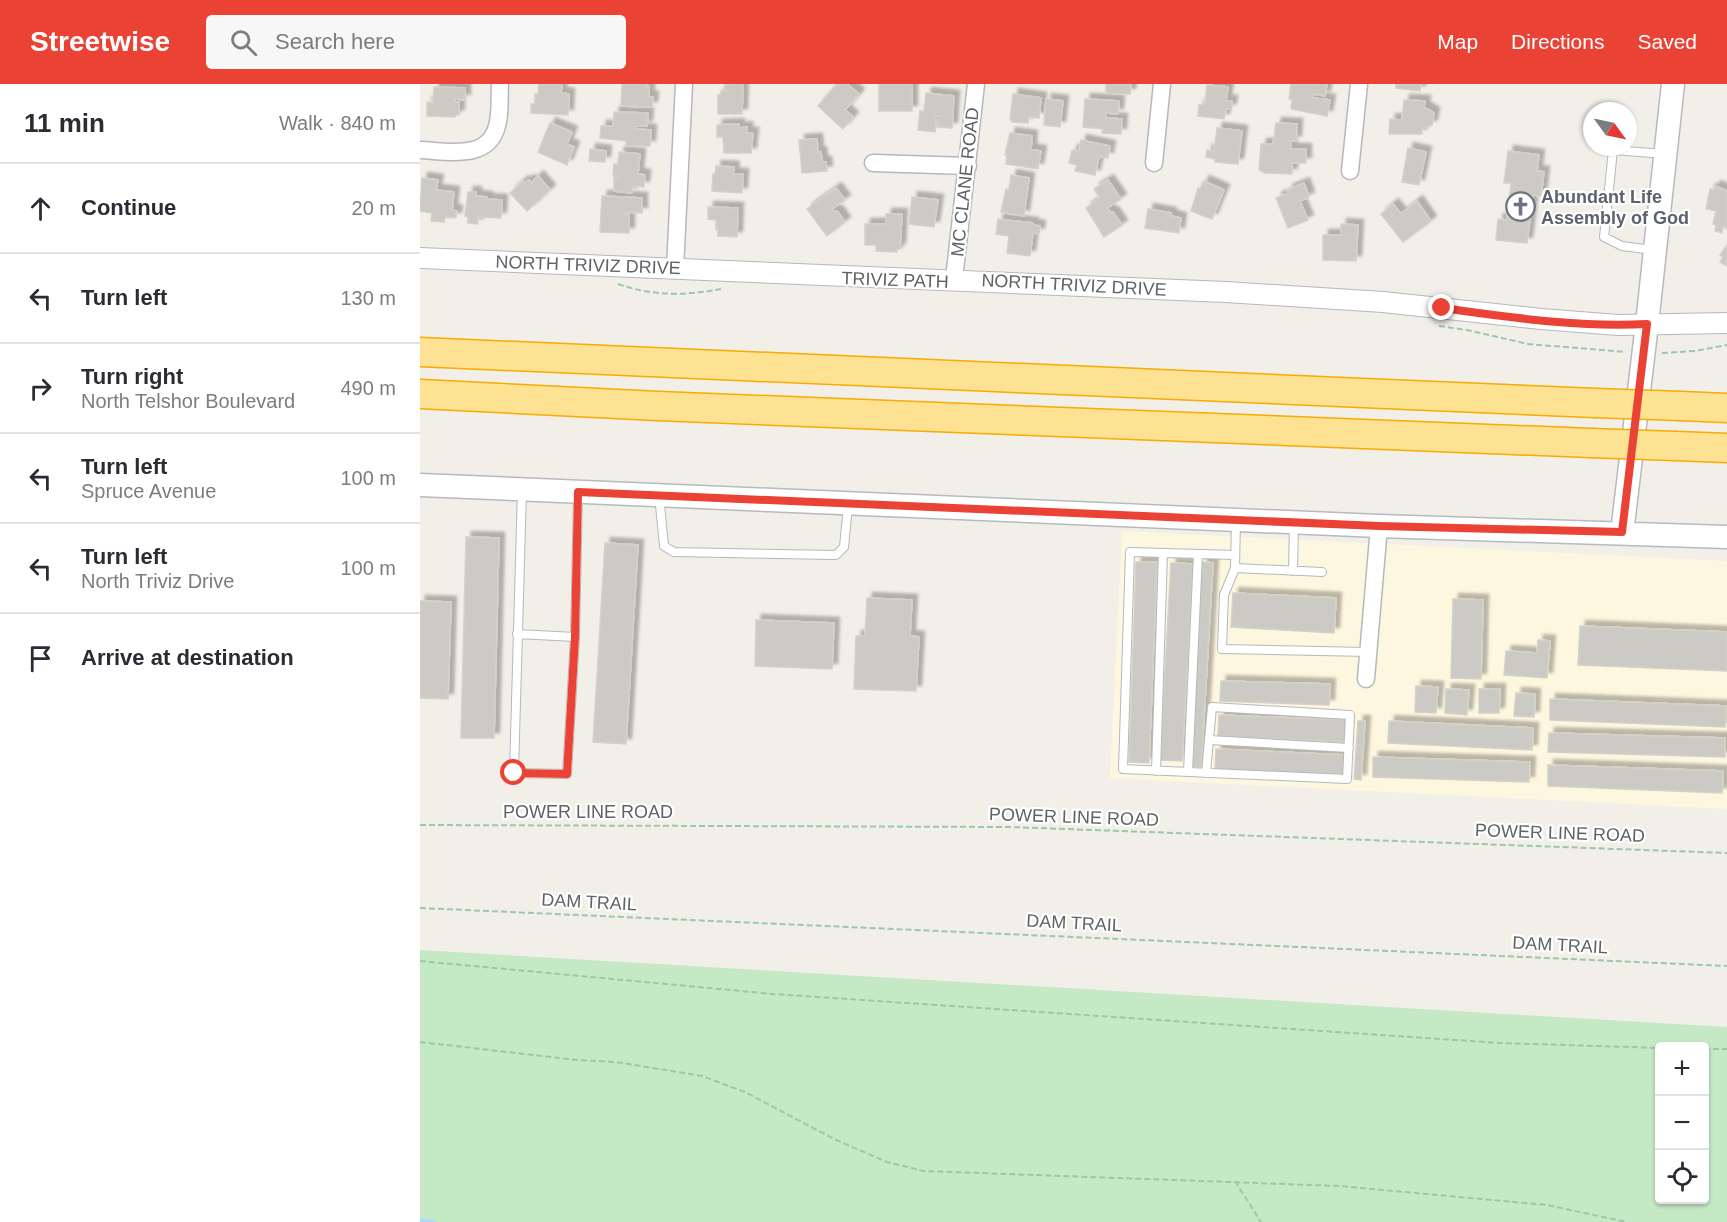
<!DOCTYPE html>
<meta charset="utf-8">
<style>
:root{--surface:#fff;--page:#f7f7f7;--text:#2b2b33;--muted:#7c7c81;--line:#e1e1e2;--accent:#ea4335}
body{margin:0;font-family:Helvetica,sans-serif;background:var(--page);color:var(--text)}
.controls{position:absolute;right:18px;bottom:18px;display:grid;overflow:hidden;border-radius:6px;box-shadow:0 2px 4px #0004}
.controls button{width:54px;height:54px;display:grid;place-items:center;padding:0;border:0;border-bottom:2px solid var(--line);background:var(--surface);color:var(--text);font:30px sans-serif}
.compass{position:absolute;left:1163px;top:18px;width:54px;height:54px;border-radius:50%;background:var(--surface);box-shadow:0 2px 4px #0004;rotate:123deg}
.stop{position:absolute;width:18px;height:18px;margin:-14px;border:4px solid #ea4335;border-radius:50%;background:#fff}
.stop.end{background:#ea4335;border-color:#fff;box-shadow:0 2px 6px #0008}
.list{margin:0;padding:0;list-style:none}
h2{display:flex;justify-content:space-between;align-items:center;height:78px;margin:0;padding:0 24px;font-size:26px}
h2 small{font-size:20px;font-weight:400;color:var(--muted)}
.list li{display:grid;grid-template-columns:39px 1fr auto;gap:18px;align-items:center;box-sizing:border-box;height:90px;padding:0 24px;border-top:2px solid var(--line)}
.list b{display:block;font-size:22px;white-space:nowrap}
.list p{margin:0;font-size:20px;white-space:nowrap;color:var(--muted)}
.list em{font-size:20px;font-style:normal;color:var(--muted)}
.icon{flex:none;width:33px;height:33px;fill:none;stroke:currentColor;stroke-width:2;stroke-linecap:round;stroke-linejoin:round}
.map{position:relative;flex:none;width:1307px;height:1138px;overflow:hidden}
header{display:flex;align-items:center;gap:36px;box-sizing:border-box;height:84px;padding:0 30px;background:var(--accent);color:#fff}
header strong{font-size:28px}
nav{display:flex;gap:33px;margin-inline-start:auto;font-size:21px}
.search{width:420px;height:54px;background:var(--page);display:flex;align-items:center;gap:15px;box-sizing:border-box;padding:0 21px;border-radius:6px;color:var(--muted);font-size:22px}
main{display:flex}
aside{flex:1;background:var(--surface)}
.map>svg:first-child{display:block}
.commercial{fill:#fef7e0}
.green{fill:#c5e8c5;fill-rule:evenodd}
.lines{fill:none;stroke-linecap:round;stroke-linejoin:round}
.stream{stroke:#aadaff;stroke-width:4.5}
.building{fill:#cccac5;stroke:#d6d1c6;stroke-width:1.5;filter:url(#shadow)}
.service-casing{stroke:#b5b8bc;stroke-width:10}
.minor-casing{stroke:#b5b8bc;stroke-width:19}
.tertiary-casing{stroke:#b5b8bc;stroke-width:22}
.secondary-casing{stroke:#b6babf;stroke-width:25}
.motorway-casing{stroke:#f9ab00;stroke-width:31}
.path{stroke:#9cc7a9;stroke-width:2;stroke-dasharray:6 3;stroke-linecap:butt}
.service{stroke:#fff;stroke-width:8}
.minor{stroke:#fff;stroke-width:16}
.tertiary{stroke:#fff;stroke-width:20}
.secondary{stroke:#fff;stroke-width:22}
.motorway{stroke:#fde293;stroke-width:28}
.motorway-bridge-casing{stroke:#f9ab00;stroke-width:31;stroke-linecap:butt}
.motorway-bridge{stroke:#fde293;stroke-width:28}
.route{stroke:#ea4335;stroke-width:8}
.labels{text-anchor:middle;dominant-baseline:central;stroke-width:4.5;stroke-linejoin:round;paint-order:stroke}
.street-label{font-size:18px;fill:#5f6368;stroke:#fff}
.worship-label{font-size:18px;font-weight:bold;fill:#5b616d;stroke:#fff;text-anchor:start}
</style>
<header>
<strong>Streetwise</strong>
<div class="search"><svg class="icon" aria-label="search" viewBox="0 0 24 24"><circle cx="10" cy="10" r="6"/><path d="M15 15l6 6"/></svg>Search here</div>
<nav><a>Map</a><a>Directions</a><a>Saved</a></nav>
</header>
<main>
<aside>
<h2>11 min<small>Walk · 840 m</small></h2>
<ul class="list">
<li><svg class="icon" aria-label="ahead" viewBox="0 0 24 24"><path d="M12 20V5M6 11l6-6 6 6"/></svg><div><b>Continue</b></div><em>20 m</em></li>
<li><svg class="icon" aria-label="left" viewBox="0 0 24 24"><path d="M17 20v-9H6M10 6l-5 5 5 5"/></svg><div><b>Turn left</b></div><em>130 m</em></li>
<li><svg class="icon" aria-label="right" viewBox="0 0 24 24"><path d="M7 20v-9h11M14 6l5 5-5 5"/></svg><div><b>Turn right</b><p>North Telshor Boulevard</p></div><em>490 m</em></li>
<li><svg class="icon" aria-label="left" viewBox="0 0 24 24"><path d="M17 20v-9H6M10 6l-5 5 5 5"/></svg><div><b>Turn left</b><p>Spruce Avenue</p></div><em>100 m</em></li>
<li><svg class="icon" aria-label="left" viewBox="0 0 24 24"><path d="M17 20v-9H6M10 6l-5 5 5 5"/></svg><div><b>Turn left</b><p>North Triviz Drive</p></div><em>100 m</em></li>
<li><svg class="icon" aria-label="arrive" viewBox="0 0 24 24"><path d="M6 21V4h12l-3 4 3 4H6"/></svg><div><b>Arrive at destination</b></div></li>
</ul>
</aside>
<div class="map">
<svg width="1307" height="1138" viewBox="0 0 1307 1138">
<defs>
<filter id="shadow"><feDropShadow dx="5.5" dy="-5.5" stdDeviation="1.5" flood-color="#0004"/></filter>
</defs>
<rect width="100%" height="100%" fill="#f1efe8"/>
<!-- commercial -->
<path class="commercial" d="M702 447 1307 477V725L690 694Z"/>
<!-- green -->
<path class="green" d="M0 866 1307 943V1138H0ZM1240 962H1284V1116H1240Z"/>
<g class="lines">
<!-- stream -->
<path class="stream" d="M0 1137 14 1138"/>
</g>
<!-- building -->
<path class="building" d="M119 0H142L141 9 149 10 148 31 111 29V20H115V10H118Z
M202 0H227V3L229 2V13H233L232 23 201 22Z
M305 0H323L322 30H298V11L301 10V7H305Z
M417 0H427L439 10 425 26 433 33 423 45 398 22Z
M459 0H492V27H459Z
M686 0H711L710 10 686 9Z
M871 0H907L905 12 893 10V14L910 16 907 32 871 25 872 15H869Z
M976 0H1001L1000 7 976 4Z
M787 1 808 3 806 17H812L811 25H806L804 35 778 32 779 21H785Z
M14 3 45 4V16L35 15V18H39V31H35V33L7 32V18L13 19Z
M506 9 534 12 532 44 518 43 519 32H516L515 48 498 46 500 27 504 28Z
M593 10 621 14 619 34 609 32 608 39 592 38 590 35Z
M626 15 643 17 640 43 624 41Z
M665 15 699 17 698 30 686 29V34L702 35 701 50 682 49 683 45 663 43Z
M984 16 1005 17 1004 23 1014 29 1012 41 1002 44V50H969L970 35 982 36Z
M194 28 228 29 227 42H216L215 45 231 46 230 62H206V57L180 54 181 42H193Z
M130 39 152 48 147 60 154 63 147 81 118 68Z
M856 39 877 40 876 57H871V65H886V79H872V90L845 89 839 86 841 60H853Z
M319 40V44L327 43V49H333L331 69H304L303 53H297V41Z
M797 44 822 47 818 80 795 78V75L786 73 787 66 794 67Z
M590 49 612 52 611 66 621 67 618 85 586 80 587 71H585Z
M397 55 398 69 401 68 402 78H406L407 87 382 89 379 56Z
M661 56 690 62 688 74 679 72 675 91 655 87 657 81 649 79 652 66 659 67Z
M988 64 1006 68 999 101 982 98Z
M170 65 186 67 185 78 169 77Z
M1088 67 1119 71 1117 87 1124 88 1121 112 1113 111 1107 159 1076 156 1078 135 1087 136 1091 99H1084Z
M199 68 220 70 218 90 225 91 224 103 213 102 212 109 194 107V93H198L199 92 193 91 194 80 198 81Z
M296 82 314 83 313 90H323L322 109 292 107 293 90H295Z
M591 91 609 94 604 132 581 128 586 105 589 106Z
M118 92 130 106 107 127 90 109 103 97 105 99 109 96 112 99Z
M2 94 18 96 16 106 34 108 32 126 37 127 36 134 25 133 24 138 11 137 12 129 0 127Z
M688 96 701 115 687 124 691 129 693 128 702 141 684 153 666 124 680 114 674 105Z
M784 97 804 106 792 135 771 127 778 104 780 105Z
M884 99 889 113 880 117 888 136 868 144 856 114 868 109 867 106Z
M1295 102 1307 107V143L1303 142 1302 149 1295 147 1296 141 1293 140 1296 127 1286 125 1290 105 1294 106Z
M416 104 425 116 412 125 414 128 417 127 425 138 407 152 387 125Z
M48 108H56V112L67 113V115L82 116 81 134 58 133V140L48 139V133L45 132Z
M182 112 222 114V129L205 128V131L209 130V149L180 148Z
M492 113 518 116 514 143 489 140Z
M997 117 1011 137 983 158 961 130 973 120 981 130Z
M288 123 318 124 317 153 298 152V146H296V136L288 135Z
M728 125 751 129V132L761 134 759 149 725 144Z
M466 130H482L480 165H477V168L456 167V161H445V140H466Z
M578 135 613 139V141L620 142 619 150 613 149 610 172 587 169 589 152 576 150Z
M921 140 938 141 936 177 903 176V151H921Z
M1307 161V182L1300 178 1303 173 1300 171Z
M46 453 79 454 74 654H41Z
M185 459 218 461 206 660 173 658Z
M716 478H737L729 679 709 678Z
M782 478 793 479 781 685 771 684Z
M751 479 773 480 762 677 740 676Z
M813 509 916 514 914 549 811 543Z
M447 514 492 516 490 552 499 553 496 607 434 605 436 552H445Z
M1033 515 1063 516 1061 595 1031 594Z
M0 517 31 518 28 615 0 614Z
M336 536 414 539 412 585 335 582Z
M1160 542 1307 548V587L1158 581Z
M1118 556 1130 557 1127 594 1084 591 1086 567 1117 569Z
M801 597 910 600 909 621 800 617Z
M996 602 1018 603 1016 629 995 628Z
M1026 605 1049 606 1047 631 1025 629Z
M1059 605H1080L1079 629H1059Z
M1096 609 1115 610 1114 633 1094 632Z
M1130 615 1306 622 1305 643 1130 636Z
M799 631 926 636 925 658 798 652Z
M938 637H945L941 696 934 695Z
M969 637 1113 644 1112 666 968 659Z
M1129 649 1305 654V673L1128 668Z
M796 665 924 671V690L795 686Z
M953 673 1110 678 1109 698 953 693Z
M1128 681 1303 687 1302 709 1128 702Z"/>
<g class="lines">
<defs>
<path id="service" d="M1233 166 1202 162 1184 153 1193 66 1245 70
M102 406 94 689 147 690 155 553 158 410
M239 411 244 462 254 468 416 471 424 463 428 422
M816 437 815 484 902 488
M815 484 804 511 802 565 948 568
M873 487 874 438
M97 550 155 553
M789 656 929 664
M736 687 743 469
M768 688 778 470
M786 689 792 623 930 631 927 695 703 685 710 468 815 471"/>
<path id="minor" d="M0 66C27 67 68 77 77 42 81 29 79 14 80 0
M453 79 548 82
M734 79 742 0
M930 87 939 0
M255 185 264 0
M534 195 556 0
M946 595 959 442"/>
<path id="tertiary" d="M0 174 806 208 963 218 1121 235 1198 241 1307 239"/>
<path id="secondary" d="M0 401 959 442 1307 453
M1202 449 1227 240 1253 0"/>
<path id="motorway" d="M0 268 1175 319
M0 310 238 322 1171 359
M1261 322 1307 324
M1256 362 1307 364"/>
</defs>
<!-- service casing -->
<use href="#service" class="service-casing"/>
<!-- minor casing -->
<use href="#minor" class="minor-casing"/>
<!-- tertiary casing -->
<use href="#tertiary" class="tertiary-casing"/>
<!-- secondary casing -->
<use href="#secondary" class="secondary-casing"/>
<!-- motorway casing -->
<use href="#motorway" class="motorway-casing"/>
<!-- path -->
<path class="path" d="M198 200C232 212 265 212 301 205
M1019 242 1047 246 1108 260 1206 268
M1242 269 1275 267 1307 261
M0 741 590 743 1307 769
M0 824 1307 882
M0 877 353 910 1080 959 1240 964
M0 958 157 976 196 978 282 992 325 1008 414 1055 467 1078 504 1087 919 1102 1127 1121 1207 1138
M1284 965H1307
M815 1097 841 1138"/>
<!-- service -->
<use href="#service" class="service"/>
<!-- minor -->
<use href="#minor" class="minor"/>
<!-- tertiary -->
<use href="#tertiary" class="tertiary"/>
<!-- secondary -->
<use href="#secondary" class="secondary"/>
<!-- motorway -->
<use href="#motorway" class="motorway"/>
<defs>
<path id="motorway-bridge" d="M1175 319 1261 322
M1171 359 1256 362"/>
</defs>
<!-- motorway-bridge casing -->
<use href="#motorway-bridge" class="motorway-bridge-casing"/>
<!-- motorway-bridge -->
<use href="#motorway-bridge" class="motorway-bridge"/>
</g>
<g class="lines">
<!-- route -->
<path class="route" d="M94 689 147 690 155 553 158 408 959 442 1202 448 1227 240C1159 244 1089 233 1022 224"/>
</g>
<!-- icons -->
<defs>
<symbol id="church-ring" viewBox="-11 -11 22 22"><circle r="9.5" fill="#fff" stroke="#6b7280" stroke-width="1.5"/><path d="M-1.2-6h2.4v3.5h3.3v2.4h-3.3V6h-2.4V-.1h-3.3v-2.4h3.3Z" fill="#6b7280"/></symbol>
</defs>
<g fill-rule="evenodd">
<use href="#church-ring" x="1084" y="106" width="33" height="33"/>
</g>
<g class="labels">
<!-- street labels -->
<g class="street-label">
<text transform="translate(545 98) rotate(-84)">MC CLANE ROAD</text>
<text transform="translate(168 181) rotate(2)">NORTH TRIVIZ DRIVE</text>
<text transform="translate(475 196) rotate(2)">TRIVIZ PATH</text>
<text transform="translate(654 201) rotate(3)">NORTH TRIVIZ DRIVE</text>
<text x="168" y="728">POWER LINE ROAD</text>
<text transform="translate(654 733) rotate(2)">POWER LINE ROAD</text>
<text transform="translate(1140 749) rotate(2)">POWER LINE ROAD</text>
<text transform="translate(169 818) rotate(3)">DAM TRAIL</text>
<text transform="translate(654 839) rotate(3)">DAM TRAIL</text>
<text transform="translate(1140 861) rotate(3)">DAM TRAIL</text>
</g>
<!-- worship labels -->
<g class="worship-label">
<text x="1121" y="113">Abundant Life<tspan x="1121" dy="21">Assembly of God</tspan></text>
</g>
</g>
</svg>
<div class="controls">
<button>+</button>
<button>−</button>
<button><svg class="icon" aria-label="locate" viewBox="0 0 24 24"><circle cx="12" cy="12" r="6"/><path d="M12 2v4M12 18v4M2 12h4M18 12h4"/></svg></button>
</div>
<svg class="compass" viewBox="-18 -18 36 36"><path d="M0-13l5 13h-10z" fill="#e53935"/><path d="M0 13l5-13h-10z" fill="#7c7c81"/></svg>
<div class="stop" style="left:94px;top:689px"></div>
<div class="stop end" style="left:1022px;top:224px"></div>
</div>
</main>
